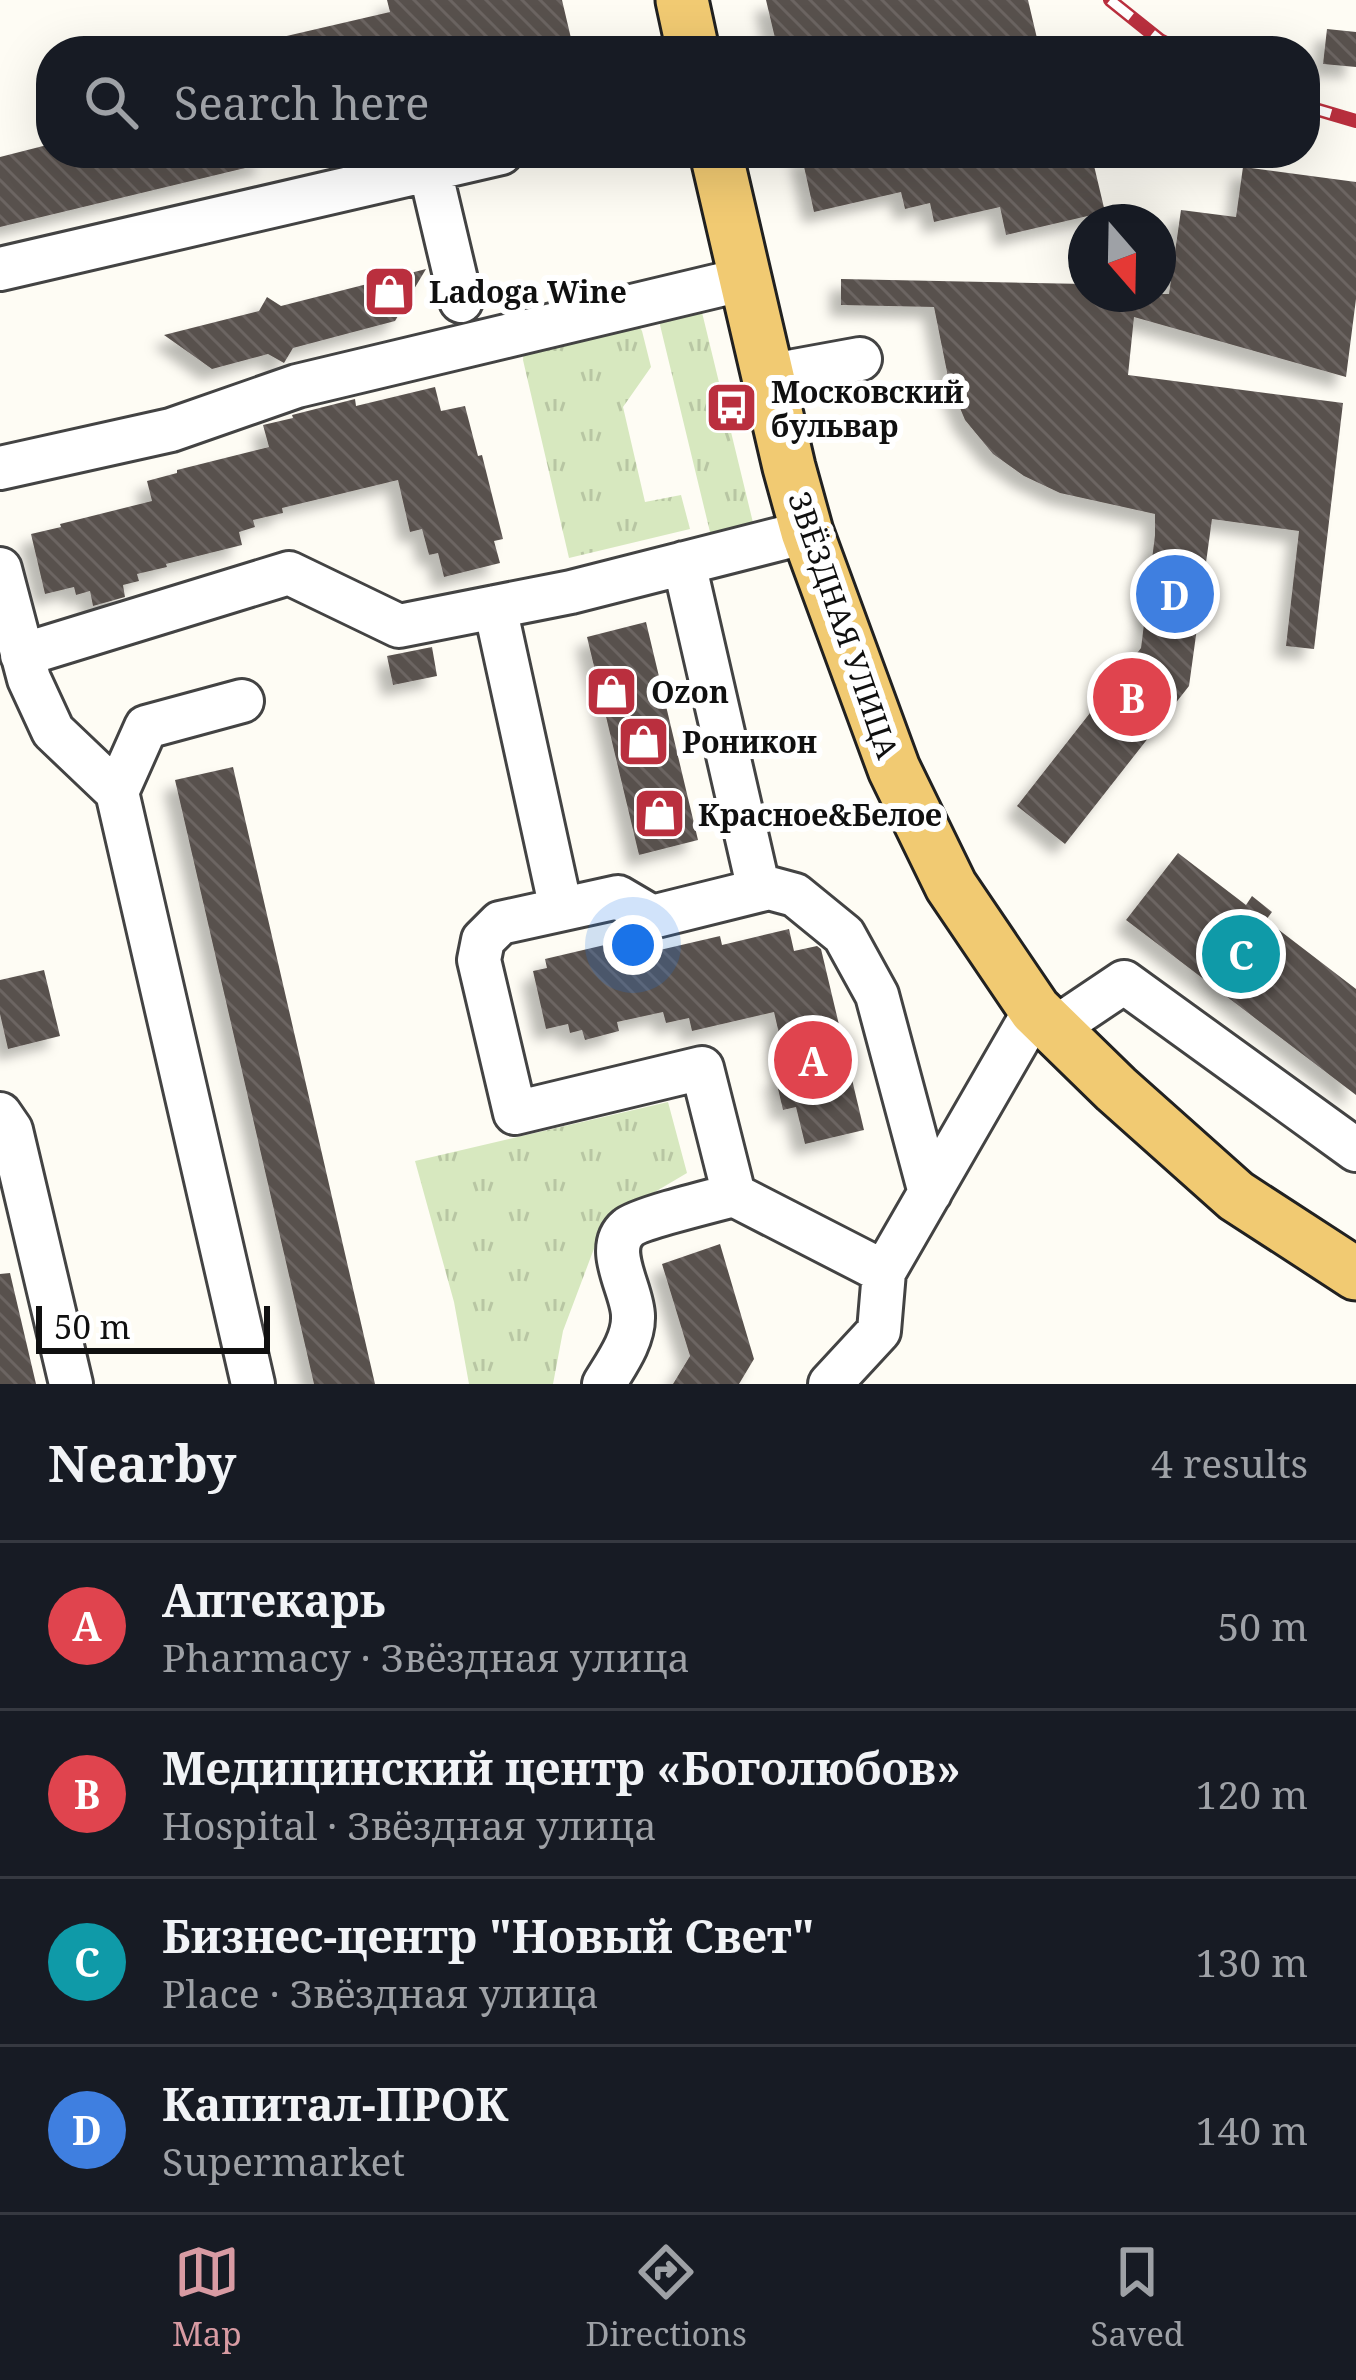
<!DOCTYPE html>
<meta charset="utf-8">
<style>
:root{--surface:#171b24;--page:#242831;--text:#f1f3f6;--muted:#9ea1a6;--line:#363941;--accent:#d89ba3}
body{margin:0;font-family:"Noto Serif",serif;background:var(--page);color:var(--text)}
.compass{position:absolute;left:1068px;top:204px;width:108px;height:108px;border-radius:50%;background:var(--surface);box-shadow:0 12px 48px #0002;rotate:160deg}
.scale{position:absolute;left:36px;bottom:30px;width:234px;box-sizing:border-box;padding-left:12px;border:6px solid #101010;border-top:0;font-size:33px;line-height:42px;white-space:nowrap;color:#101010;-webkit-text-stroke:9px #fff;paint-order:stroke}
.you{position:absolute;left:633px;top:945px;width:42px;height:42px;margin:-30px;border:9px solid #fff;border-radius:50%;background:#1a73e8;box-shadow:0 0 0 18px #1a73e833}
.badge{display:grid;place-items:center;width:78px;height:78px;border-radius:50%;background:var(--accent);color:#fff;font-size:39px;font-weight:700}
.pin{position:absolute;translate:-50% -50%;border:6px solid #fff;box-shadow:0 3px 12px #0006}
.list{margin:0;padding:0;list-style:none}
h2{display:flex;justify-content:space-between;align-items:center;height:156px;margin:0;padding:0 48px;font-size:51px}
h2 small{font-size:39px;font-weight:400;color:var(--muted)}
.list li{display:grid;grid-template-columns:78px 1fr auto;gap:36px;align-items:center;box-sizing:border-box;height:168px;padding:0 48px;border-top:3px solid var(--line)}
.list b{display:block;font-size:45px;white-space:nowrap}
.list p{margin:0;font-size:39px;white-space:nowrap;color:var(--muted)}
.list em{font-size:39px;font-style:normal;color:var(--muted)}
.icon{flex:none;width:66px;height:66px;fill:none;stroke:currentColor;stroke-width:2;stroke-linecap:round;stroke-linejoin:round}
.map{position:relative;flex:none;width:1356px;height:1384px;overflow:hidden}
.search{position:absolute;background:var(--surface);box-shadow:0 12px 48px #0002;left:36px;right:36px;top:36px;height:132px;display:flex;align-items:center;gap:30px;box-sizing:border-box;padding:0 42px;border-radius:48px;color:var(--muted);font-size:45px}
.sheet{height:828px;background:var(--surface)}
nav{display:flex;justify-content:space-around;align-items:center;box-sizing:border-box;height:168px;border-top:3px solid var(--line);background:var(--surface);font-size:33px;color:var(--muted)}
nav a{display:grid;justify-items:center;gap:6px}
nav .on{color:var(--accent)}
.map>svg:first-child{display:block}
.grass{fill:url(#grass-tufts)}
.building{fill:url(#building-back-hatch);filter:url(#shadow)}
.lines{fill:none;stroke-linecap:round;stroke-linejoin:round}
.minor-casing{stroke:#434343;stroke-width:48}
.major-casing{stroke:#212121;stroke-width:57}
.minor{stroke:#fff;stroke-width:42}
.major{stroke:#f1ca72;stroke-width:51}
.rail-casing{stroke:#ba2f3e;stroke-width:14}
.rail{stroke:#fff;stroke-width:9;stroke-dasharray:27;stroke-linecap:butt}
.labels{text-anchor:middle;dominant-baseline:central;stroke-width:12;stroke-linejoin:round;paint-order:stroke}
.poi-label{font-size:30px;font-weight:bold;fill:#101010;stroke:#fff;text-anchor:start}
.street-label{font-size:30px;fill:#101010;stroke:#fff}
</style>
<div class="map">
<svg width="1356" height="1384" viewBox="0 0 1356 1384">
<defs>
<pattern id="grass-tufts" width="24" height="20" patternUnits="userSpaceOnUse" patternTransform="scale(3)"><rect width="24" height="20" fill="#d7e8bf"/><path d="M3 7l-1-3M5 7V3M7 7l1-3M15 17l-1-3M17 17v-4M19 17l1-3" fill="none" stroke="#b8c6a3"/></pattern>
<pattern id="building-back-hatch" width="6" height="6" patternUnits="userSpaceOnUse" patternTransform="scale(3)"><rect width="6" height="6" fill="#59514d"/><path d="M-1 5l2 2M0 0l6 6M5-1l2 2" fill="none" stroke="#6c6562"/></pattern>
<filter id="shadow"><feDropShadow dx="-11" dy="11" stdDeviation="6" flood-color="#0004"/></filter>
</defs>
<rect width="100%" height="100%" fill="#fefcf4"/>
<!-- grass -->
<path class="grass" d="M699 300 756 535 717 541 710 532 660 325 662 313Z
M635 320 642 331 651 367 623 407 645 502 681 495 690 529 569 558 523 360 524 348Z
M668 1102 687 1173 604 1222 563 1331 553 1384H469L454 1302 415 1161Z"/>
<!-- building -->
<path class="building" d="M387 0H562L574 51H266L265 41 390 12Z
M766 0H1028L1040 51H778Z
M1327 29 1356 32V67L1323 64Z
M51 144V153H265L266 163 0 227V157Z
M801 153H1091L1105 212 1006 235 1000 207 934 222 930 203 905 209 901 192 814 212Z
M1243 167 1356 182V299L1346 377 1134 317 1128 375 1343 403 1314 649 1286 646 1299 531 1212 519 1189 686 1065 844 1017 806 1141 648 1155 535V514L1060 493 1024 476 993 454 965 420 949 382 934 307 841 305V279L1086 284V294H1169L1181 210 1236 217Z
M426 269 395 321 293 348 284 363 268 354 212 369 164 335 259 311 267 297 281 306Z
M435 387 441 411 465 406 478 456 482 455 503 539 494 541 500 563 444 577 438 553 429 555 422 529 410 532 398 480 282 508 283 513 253 520 255 527 239 532 242 545 166 564 167 567 137 574 139 581 123 585 125 597 93 606 90 591 76 595 74 587 45 594 31 534 61 527 60 524 152 501 147 481 177 473V470L269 447 263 425 293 418 292 415 355 399 356 406Z
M646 622 698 840 639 855 587 637Z
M432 647 437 676 393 685 387 656Z
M233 767 375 1384H314L175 780Z
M1178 853 1246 905 1252 896 1272 912 1266 920 1356 989V1095L1126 920Z
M789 929 794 951 817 946 821 949 864 1130 805 1144 796 1107 783 1110 775 1076 788 1073 774 1012 692 1031 689 1018 666 1023 663 1012 617 1022 619 1031 585 1040 582 1030 570 1033 568 1024 546 1029 533 971 547 968 545 959 613 943 615 950 632 947 634 956 720 936 722 945Z
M44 970 60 1036 8 1049 0 1014V980Z
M720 1244 754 1359 739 1384H673L690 1356 662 1264Z
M10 1273 36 1384H0V1274Z"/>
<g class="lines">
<defs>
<path id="minor" d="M430 170 461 301
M0 269 501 153
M767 376 860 359
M0 468 171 430 297 386 745 279
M684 563 759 890
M0 569 29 679 53 731 117 792 253 1384
M495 607 561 909
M22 655 289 573 399 626 571 592 807 532
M117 792 146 727 242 701
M1054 1029 1124 982 1356 1150
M0 1114 11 1130 71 1384
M734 1195 702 1068 515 1113 479 960 483 940 500 923 618 897 652 917 769 888 795 895 844 935 877 995 930 1193
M604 1384C616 1364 634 1340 633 1316 633 1290 603 1249 628 1228 638 1219 715 1200 734 1195L884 1272
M830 1384 879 1331 884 1272 1035 1010"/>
<path id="major" d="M682 0 693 51
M716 153 789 467 807 532 894 769 951 886 1035 1010 1116 1089 1236 1196 1356 1274"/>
</defs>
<!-- minor casing -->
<use href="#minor" class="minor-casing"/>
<!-- major casing -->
<use href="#major" class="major-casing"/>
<!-- minor -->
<use href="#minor" class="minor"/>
<!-- major -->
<use href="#major" class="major"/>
<defs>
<path id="rail" d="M1110 0 1160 40 1182 51
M1305 106 1356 121"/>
</defs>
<!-- rail casing -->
<use href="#rail" class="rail-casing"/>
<!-- rail -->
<use href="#rail" class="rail"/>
</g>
<!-- icons -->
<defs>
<symbol id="shop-square" viewBox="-11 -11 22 22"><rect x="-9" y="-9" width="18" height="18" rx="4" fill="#ba2f3e" stroke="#fff"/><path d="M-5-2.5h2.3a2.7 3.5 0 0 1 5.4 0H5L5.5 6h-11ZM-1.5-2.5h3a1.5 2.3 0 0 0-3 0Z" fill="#fff"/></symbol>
<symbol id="bus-square" viewBox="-11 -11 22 22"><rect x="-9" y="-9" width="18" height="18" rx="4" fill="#ba2f3e" stroke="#fff"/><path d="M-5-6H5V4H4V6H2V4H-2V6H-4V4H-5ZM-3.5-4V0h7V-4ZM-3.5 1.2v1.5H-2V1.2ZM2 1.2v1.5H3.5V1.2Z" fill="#fff"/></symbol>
</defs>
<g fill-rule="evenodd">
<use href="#shop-square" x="360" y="262" width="59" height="59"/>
<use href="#bus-square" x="702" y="378" width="59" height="59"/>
<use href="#shop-square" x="582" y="662" width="59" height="59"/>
<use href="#shop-square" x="614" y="712" width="59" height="59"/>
<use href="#shop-square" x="630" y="784" width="59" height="59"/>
</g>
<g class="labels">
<!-- poi labels -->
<g class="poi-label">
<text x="429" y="291">Ladoga Wine</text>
<text x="771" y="391">Московский<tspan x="771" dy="34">бульвар</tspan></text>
<text x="651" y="691">Ozon</text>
<text x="682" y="741">Роникон</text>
<text x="698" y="814">Красное&amp;Белое</text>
</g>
<!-- street labels -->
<g class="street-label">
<text transform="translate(844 625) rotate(71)">ЗВЁЗДНАЯ УЛИЦА</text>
</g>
</g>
</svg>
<svg class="compass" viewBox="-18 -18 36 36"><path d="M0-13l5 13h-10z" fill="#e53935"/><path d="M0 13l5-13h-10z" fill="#9ea1a6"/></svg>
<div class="scale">50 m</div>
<div class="you"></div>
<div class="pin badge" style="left:813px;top:1060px;background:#e0444e">A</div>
<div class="pin badge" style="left:1132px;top:697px;background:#e0444e">B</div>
<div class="pin badge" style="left:1241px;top:954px;background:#0f9aa8">C</div>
<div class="pin badge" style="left:1175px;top:594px;background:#3f7fe0">D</div>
<div class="search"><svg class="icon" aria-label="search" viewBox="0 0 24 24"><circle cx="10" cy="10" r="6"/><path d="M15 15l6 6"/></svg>Search here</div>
</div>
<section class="sheet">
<h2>Nearby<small>4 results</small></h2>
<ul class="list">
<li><span class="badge" style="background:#e0444e">A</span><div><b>Аптекарь</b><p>Pharmacy · Звёздная улица</p></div><em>50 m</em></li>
<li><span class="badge" style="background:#e0444e">B</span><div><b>Медицинский центр «Боголюбов»</b><p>Hospital · Звёздная улица</p></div><em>120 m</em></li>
<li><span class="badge" style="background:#0f9aa8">C</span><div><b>Бизнес-центр &quot;Новый Свет&quot;</b><p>Place · Звёздная улица</p></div><em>130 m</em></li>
<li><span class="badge" style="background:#3f7fe0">D</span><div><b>Капитал-ПРОК</b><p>Supermarket</p></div><em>140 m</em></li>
</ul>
</section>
<nav>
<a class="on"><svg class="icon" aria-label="map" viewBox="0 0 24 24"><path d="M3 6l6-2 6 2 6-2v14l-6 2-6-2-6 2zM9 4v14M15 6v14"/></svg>Map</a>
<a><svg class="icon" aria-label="directions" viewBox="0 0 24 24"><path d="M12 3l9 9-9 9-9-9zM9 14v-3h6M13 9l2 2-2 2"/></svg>Directions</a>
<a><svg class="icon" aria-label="saved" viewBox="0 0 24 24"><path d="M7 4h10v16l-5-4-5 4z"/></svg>Saved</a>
</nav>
